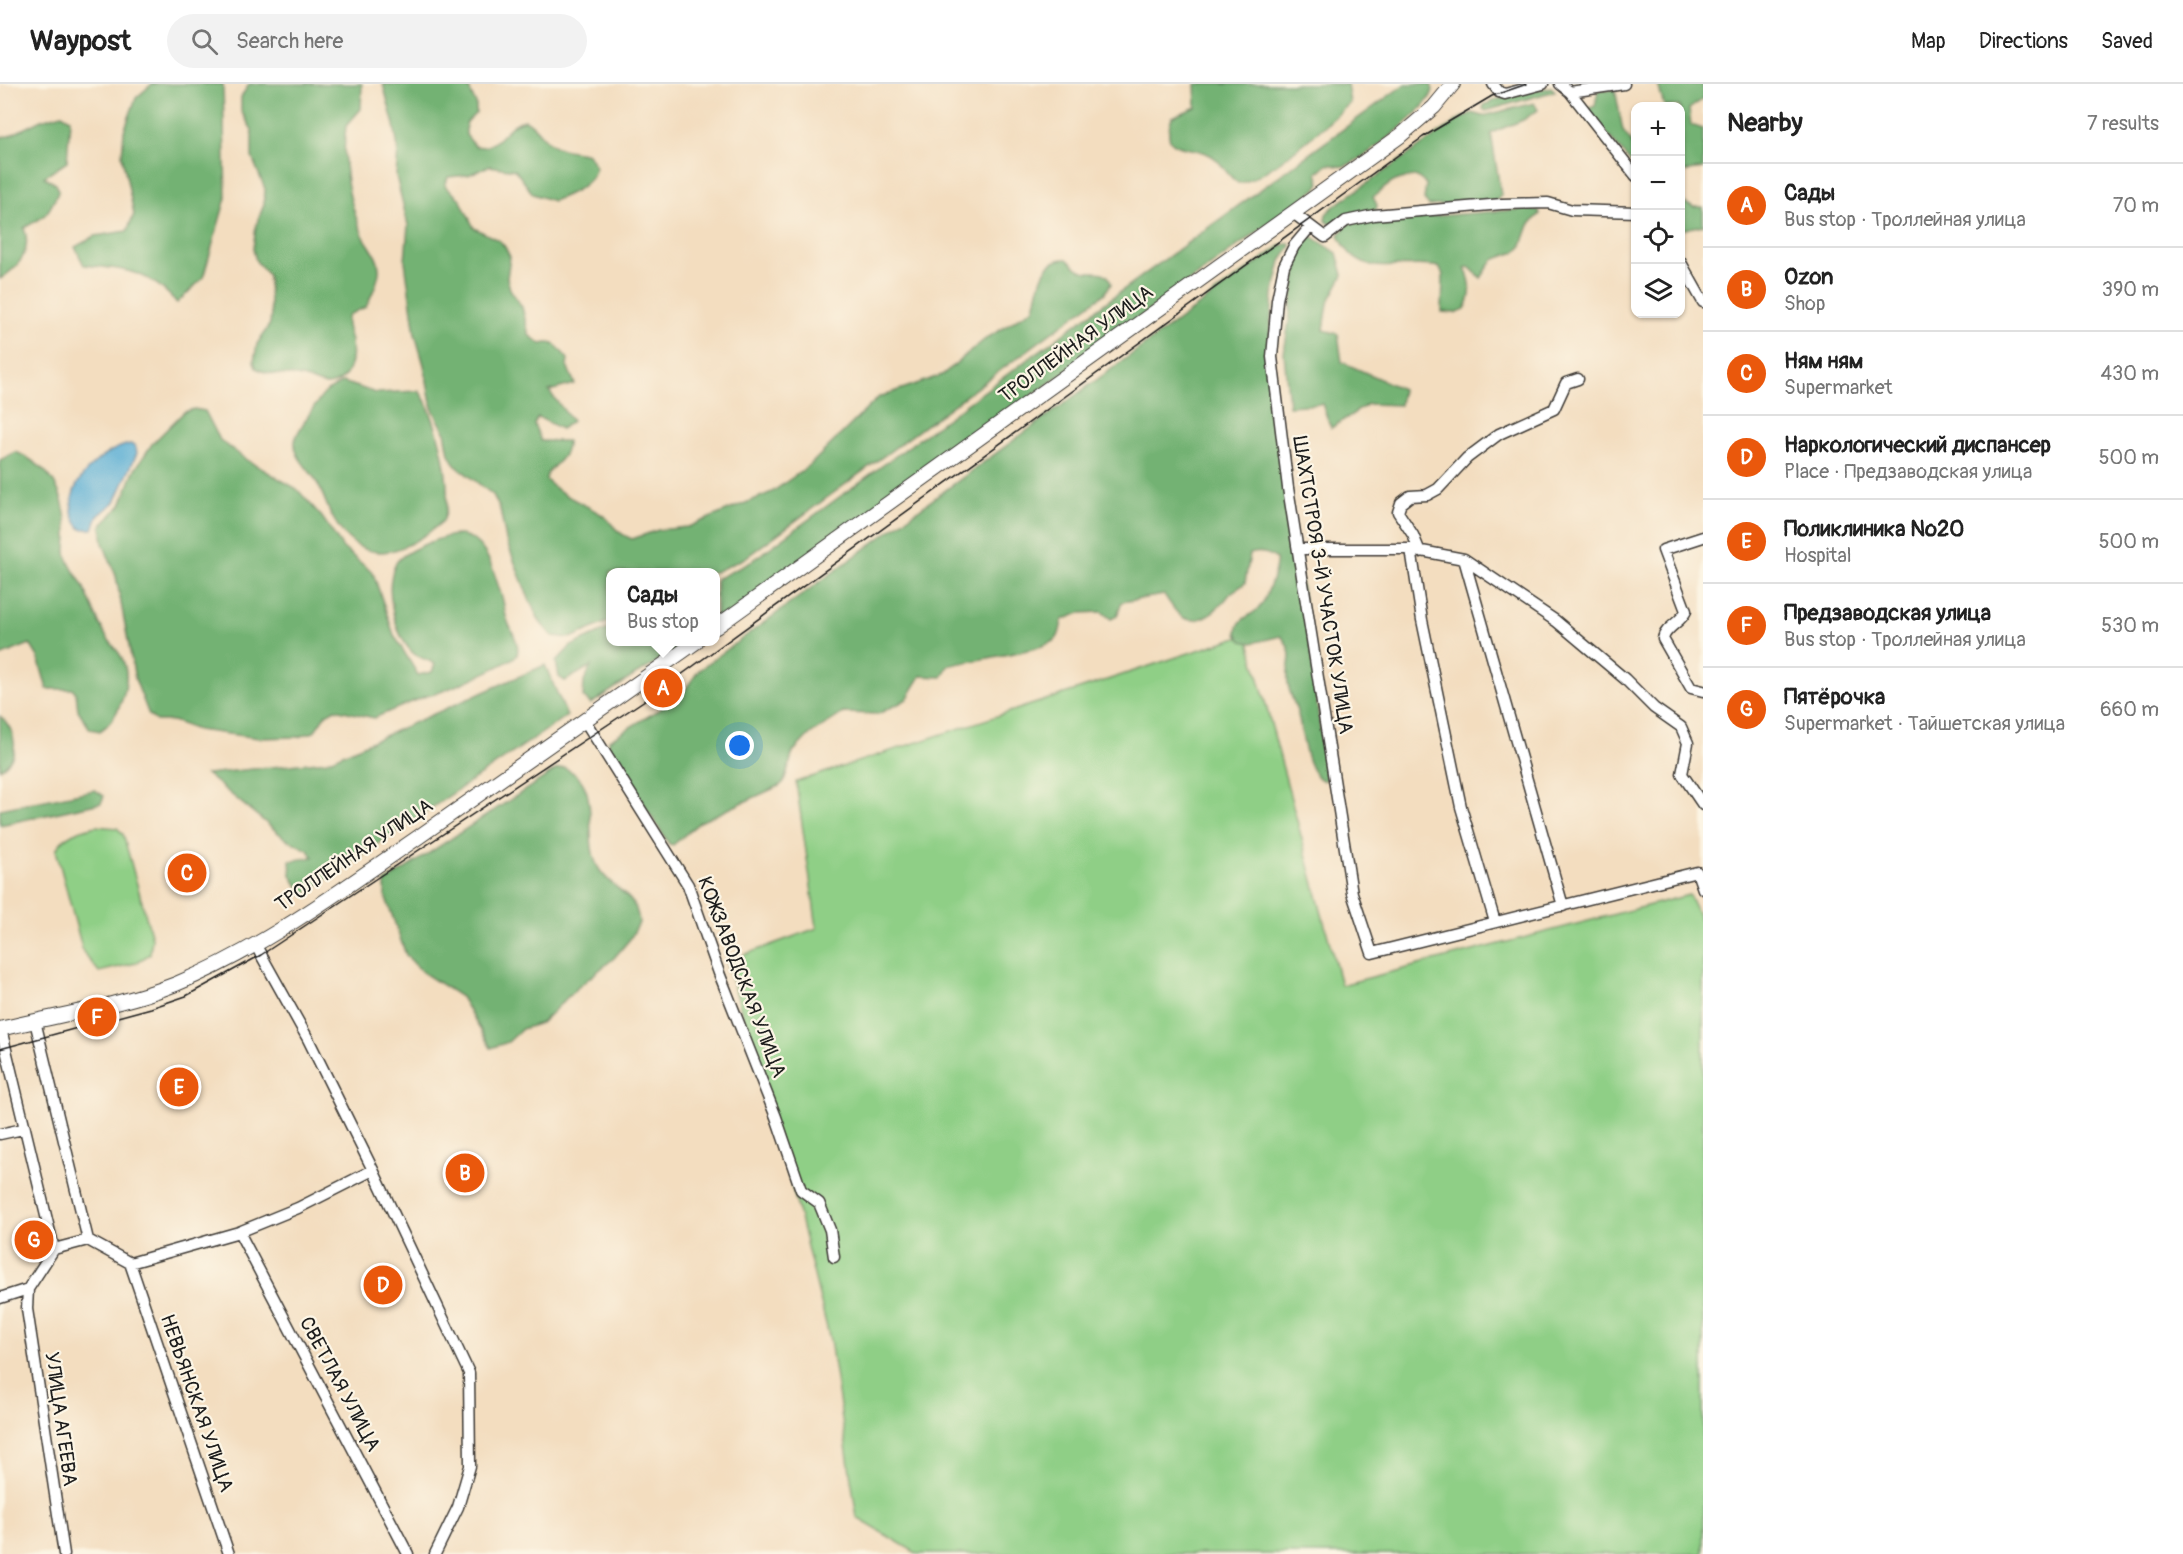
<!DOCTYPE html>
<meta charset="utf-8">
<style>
:root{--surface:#fff;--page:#f2f2f2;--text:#222;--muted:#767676;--line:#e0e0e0;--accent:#ea580c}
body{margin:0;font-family:Pangolin,sans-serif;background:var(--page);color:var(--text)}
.controls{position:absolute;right:18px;top:18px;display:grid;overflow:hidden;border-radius:12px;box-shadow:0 2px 4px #0004}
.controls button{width:54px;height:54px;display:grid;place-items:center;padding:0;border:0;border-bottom:2px solid var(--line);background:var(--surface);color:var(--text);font:30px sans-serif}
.you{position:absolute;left:740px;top:662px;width:21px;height:21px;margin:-15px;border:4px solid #fff;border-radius:50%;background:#1a73e8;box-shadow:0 0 0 9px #1a73e833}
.badge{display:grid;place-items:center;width:39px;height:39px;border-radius:50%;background:var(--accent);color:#fff;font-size:20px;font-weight:700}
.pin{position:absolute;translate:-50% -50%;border:3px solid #fff;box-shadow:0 2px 6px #0006}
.popup{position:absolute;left:606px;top:484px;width:114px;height:78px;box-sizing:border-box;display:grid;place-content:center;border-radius:12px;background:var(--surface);filter:drop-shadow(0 2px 4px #0005);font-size:20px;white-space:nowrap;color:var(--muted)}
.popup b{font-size:22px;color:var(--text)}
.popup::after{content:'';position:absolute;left:50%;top:100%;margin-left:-12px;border:12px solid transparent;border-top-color:var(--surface)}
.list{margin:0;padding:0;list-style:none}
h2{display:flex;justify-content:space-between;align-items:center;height:78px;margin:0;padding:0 24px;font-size:26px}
h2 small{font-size:20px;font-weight:400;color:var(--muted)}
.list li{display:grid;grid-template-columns:39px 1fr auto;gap:18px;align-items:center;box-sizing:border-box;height:84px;padding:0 24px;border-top:2px solid var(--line)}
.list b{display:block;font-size:22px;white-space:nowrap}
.list p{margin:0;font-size:20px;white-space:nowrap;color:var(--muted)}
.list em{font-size:20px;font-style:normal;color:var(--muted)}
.icon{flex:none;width:33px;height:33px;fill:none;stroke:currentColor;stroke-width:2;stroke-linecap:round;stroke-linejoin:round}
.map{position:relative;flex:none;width:1703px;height:1470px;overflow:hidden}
header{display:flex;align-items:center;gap:36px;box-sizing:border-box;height:84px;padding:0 30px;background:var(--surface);border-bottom:2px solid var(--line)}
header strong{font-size:28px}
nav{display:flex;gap:33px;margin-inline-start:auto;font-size:21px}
.search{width:420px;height:54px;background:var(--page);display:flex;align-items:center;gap:15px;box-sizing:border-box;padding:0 21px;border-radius:33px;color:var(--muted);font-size:22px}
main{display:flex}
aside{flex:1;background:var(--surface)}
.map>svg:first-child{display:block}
.green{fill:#8fcf86;stroke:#567651;stroke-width:1.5}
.forest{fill:#73b273;stroke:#486748;stroke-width:1.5}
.water{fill:#58add4;stroke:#3a6478;stroke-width:1.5}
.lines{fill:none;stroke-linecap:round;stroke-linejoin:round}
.minor-casing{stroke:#3c3934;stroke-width:13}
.tertiary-casing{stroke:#3c3934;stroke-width:16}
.minor{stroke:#fff;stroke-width:10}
.tertiary{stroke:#fff;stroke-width:14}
.tram{stroke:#1c1c1c;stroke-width:1.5}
.labels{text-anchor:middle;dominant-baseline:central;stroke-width:4.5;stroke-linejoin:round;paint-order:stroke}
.street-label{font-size:20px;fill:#1c1c1c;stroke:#fcf5e5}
</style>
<header>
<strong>Waypost</strong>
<div class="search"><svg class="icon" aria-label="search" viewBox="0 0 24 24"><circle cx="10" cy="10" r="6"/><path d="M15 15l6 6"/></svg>Search here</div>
<nav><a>Map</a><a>Directions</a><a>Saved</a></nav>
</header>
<main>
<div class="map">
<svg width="1703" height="1470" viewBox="0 0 1703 1470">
<rect width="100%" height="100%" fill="#fcf5e5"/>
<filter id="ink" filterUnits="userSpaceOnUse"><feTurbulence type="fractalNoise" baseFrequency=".0167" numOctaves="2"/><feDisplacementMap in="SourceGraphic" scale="12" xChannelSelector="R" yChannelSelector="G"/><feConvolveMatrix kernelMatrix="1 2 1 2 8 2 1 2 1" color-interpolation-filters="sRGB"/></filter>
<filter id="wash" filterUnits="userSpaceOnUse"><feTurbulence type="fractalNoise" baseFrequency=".008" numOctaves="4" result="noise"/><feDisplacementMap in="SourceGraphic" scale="24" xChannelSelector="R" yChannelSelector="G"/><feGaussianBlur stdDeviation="1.35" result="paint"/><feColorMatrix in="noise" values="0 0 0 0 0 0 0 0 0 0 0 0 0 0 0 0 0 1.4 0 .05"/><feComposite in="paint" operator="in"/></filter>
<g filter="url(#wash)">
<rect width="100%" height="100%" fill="#f3ddbf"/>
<!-- green -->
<path class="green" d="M1247 550 1341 901 1689 811 1703 841V1470H918L857 1434 830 1256 794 1110 727 877 817 844 796 698Z
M96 742 117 744 123 750 152 854 150 870 136 879 99 888 83 868 56 766C64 750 80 746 96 742Z"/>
<!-- forest -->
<path class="forest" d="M152 0H223L226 114 203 194 177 219C147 185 127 186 84 181L75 163 95 152 127 147 134 130 122 72 124 47 136 14Z
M249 0H362L361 25 346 42C341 78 348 117 363 151 368 161 378 171 379 184 380 194 371 213 366 223L348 231C344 240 350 249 351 258 353 277 350 299 327 301 321 301 312 296 305 294 289 289 271 293 256 284L254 278 257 260 270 240 271 231 268 191 256 177 253 165 256 142 264 120 265 105 252 73V46L241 27V13Z
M383 0H467L476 20V29L466 39V51L475 62C499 68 504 39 525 36 537 42 540 52 550 59 563 68 575 66 588 70L596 83C593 101 568 111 553 117L533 110 515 86 489 82 468 91 448 93 445 102 460 115 474 144 500 157 505 163 510 173 507 194 510 205 522 223 529 251 541 260C556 256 558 264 568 275L567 282 575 300 549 307 572 337 561 345 538 333 534 340 541 357H567C568 374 556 378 547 390L546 396C562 412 581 418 599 429 613 436 611 447 632 455L658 446 688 443 772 408 810 381 879 313 942 291 984 256 1034 224C1039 205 1041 174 1067 175 1072 179 1076 185 1083 187 1095 190 1109 184 1111 200L1104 210 745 474 715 488H610V537L571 554 552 552 540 538 529 515 506 456 500 425 493 411 455 381 449 370 445 348 432 324 424 281 415 250 405 177 408 141 396 92 398 65 394 41Z
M1195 0H1347L1350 19C1332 36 1261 100 1238 99 1229 93 1224 83 1216 75 1196 57 1157 75 1172 33L1196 23Z
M1405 0H1431L1433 6C1430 24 1363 77 1344 82 1337 84 1333 79 1326 81L1317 89 1320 99 1316 105 716 542V495L749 479Z
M1658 0H1703V15L1689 25 1691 41 1703 45V85L1681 88 1680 22H1664Z
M1551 3 1555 7 1486 27 1483 25 1484 21 1498 15Z
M1615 5 1623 47 1635 63V84L1587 25 1595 22 1598 6Z
M1534 19 1538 26 1523 36 1491 49 1501 111 1496 117 1429 122 1424 116 1426 100 1417 93C1394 94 1391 99 1373 113L1377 121 1376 126 1330 140 1325 137 1326 130 1333 123 1461 34 1472 29 1483 32Z
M62 30 70 35 67 78 44 93 56 100 59 107C46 133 48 130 24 144 32 166 19 183 0 195V53L9 52 41 36Z
M1680 117 1693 123H1703V141L1681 146Z
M1525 125 1539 126 1540 130 1529 141 1521 164 1515 168 1493 176 1481 194 1469 183 1465 184C1472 198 1473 211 1465 225L1455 229 1442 228 1443 191 1439 183C1399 174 1359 201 1339 151L1348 139Z
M1310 151 1337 169 1343 191 1328 219 1324 246 1338 250 1342 278 1402 305 1400 321 1368 320 1331 344 1322 320 1289 322 1284 269 1301 158Z
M1290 159 1291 162 1281 177 1273 210 1268 278 1309 551 1326 695 1324 697C1305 690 1303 649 1298 631 1295 620 1290 611 1288 600 1285 580 1298 572 1281 552L1252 559 1242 557 1237 549C1238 533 1248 534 1258 525 1265 519 1278 483 1276 475 1268 468 1260 467 1250 470L1245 499C1241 503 1234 506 1230 510 1221 522 1200 544 1182 533 1174 528 1170 518 1164 511L1122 518 1117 532 1111 535 1102 528 1080 529 1062 536C1061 542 1060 550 1057 554 1047 567 968 576 948 582L942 593 921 592 907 615 900 619 878 630 843 629 809 651 793 668 784 698 779 702 700 738 673 761 669 760 609 666V656L680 613 699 586 1280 162Z
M343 298 376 309 419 307C437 328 456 412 443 437 405 470 362 487 333 434 326 422 323 408 316 397 309 384 293 373 295 357 296 348 320 313 327 307 332 304 338 301 343 298Z
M194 325 205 327 220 356 247 376 297 405 322 433 343 464 373 489 394 551 418 591 432 588 435 580C428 576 420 574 414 570 394 551 383 504 396 479 403 467 444 451 458 451 465 451 473 455 478 460 491 473 495 493 501 510 504 517 504 525 506 532 509 545 521 558 517 571 508 580 438 611 426 612L374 634 335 625 326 630 314 648 298 653 259 654 197 646 173 637H156L149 631 135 595 116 492 103 459 101 442 121 421 134 387 152 360 184 328Z
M16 368C52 384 65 408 67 447 68 459 63 466 69 478 73 488 81 496 85 506 92 521 97 537 106 552 112 562 123 570 125 583 130 603 118 636 100 647L90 645 78 626 76 609 73 605H47L38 573 30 560 0 572V376Z
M610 544V558H694L635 591 591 620 583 613 584 598 591 582 565 597 559 593 556 578 571 562Z
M545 581 567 632 303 811 291 791 290 777 313 773 308 766 286 755 206 690 327 677Z
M0 632C16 646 22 672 0 685Z
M564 684C606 700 580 754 599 785 612 806 638 810 639 839L630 855 614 874 576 905 541 939 522 945 508 958 491 964 461 913 422 888 406 871 385 811V798L557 685Z
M95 706 104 712 101 719 0 741V725Z"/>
<!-- water -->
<path class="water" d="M130 360 135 361 137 369 115 418 98 432 93 445H81C52 412 96 367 130 360Z"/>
</g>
<g filter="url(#ink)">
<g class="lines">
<defs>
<path id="minor" d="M1493 0 1499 8 1505 10 1543 0
M1560 0 1570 8 1636 92
M1570 8 1624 0
M1293 129 1325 153 1346 137 1374 131 1502 120 1548 119 1572 126 1636 128
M1310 143 1294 162 1284 182 1277 216 1272 273 1288 404 1352 809 1372 869 1697 788 1703 805
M1680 177 1703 218
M1703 453 1663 466 1686 527C1681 539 1665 543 1663 555L1691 604 1703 607
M1298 465H1411L1464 475 1556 537 1625 595 1654 624 1681 643 1688 659 1682 690 1703 721
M1411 465 1422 536 1461 723 1495 838
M1420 468 1413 451 1398 428 1401 419 1410 412 1427 411 1438 405 1467 374 1499 350 1554 325 1566 299 1578 295
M1464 475 1563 822
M585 637 688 801 719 889 776 1033 801 1106 819 1119 830 1146 834 1173
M255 860 308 955 373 1086 469 1289 470 1382 458 1423 435 1470
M35 937 88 1156
M1 945 54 1165
M0 1050 23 1045
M239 1148 408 1470
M130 1179 229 1470
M28 1205 27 1225 64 1470
M0 1214 28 1205 54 1165 88 1156 130 1179 239 1148 298 1124 373 1086"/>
<path id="tertiary" d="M716 543 1400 52 1434 23 1453 0
M0 945C58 931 120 922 176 900 263 864 340 807 417 754 510 689 603 624 696 558"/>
</defs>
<!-- minor casing -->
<use href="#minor" class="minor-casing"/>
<!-- tertiary casing -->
<use href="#tertiary" class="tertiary-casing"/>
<!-- minor -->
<use href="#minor" class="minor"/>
<!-- tertiary -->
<use href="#tertiary" class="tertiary"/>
<!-- tram -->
<path class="tram" d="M0 965 151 924 186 912 261 871 663 604 1423 53 1492 12 1527 0"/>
</g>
</g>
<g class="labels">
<!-- street labels -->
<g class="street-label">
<text transform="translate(1076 260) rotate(-36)">ТРОЛЛЕЙНАЯ УЛИЦА</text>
<text transform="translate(1323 501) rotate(81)">ШАХТСТРОЯ 3-Й УЧАСТОК УЛИЦА</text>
<text transform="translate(354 771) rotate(-34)">ТРОЛЛЕЙНАЯ УЛИЦА</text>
<text transform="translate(742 893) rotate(69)">КОЖЗАВОДСКАЯ УЛИЦА</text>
<text transform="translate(340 1300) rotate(62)">СВЕТЛАЯ УЛИЦА</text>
<text transform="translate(197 1319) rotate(71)">НЕВЬЯНСКАЯ УЛИЦА</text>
<text transform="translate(61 1335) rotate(82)">УЛИЦА АГЕЕВА</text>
</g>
</g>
</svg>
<div class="controls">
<button>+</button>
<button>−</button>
<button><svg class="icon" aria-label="locate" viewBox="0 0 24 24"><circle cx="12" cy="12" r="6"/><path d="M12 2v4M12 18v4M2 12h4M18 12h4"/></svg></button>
<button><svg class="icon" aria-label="layers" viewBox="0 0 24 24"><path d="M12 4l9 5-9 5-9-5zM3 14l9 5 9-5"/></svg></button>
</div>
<div class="you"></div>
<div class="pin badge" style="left:663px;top:604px">A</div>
<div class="popup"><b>Сады</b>Bus stop</div>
<div class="pin badge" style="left:465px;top:1089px">B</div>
<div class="pin badge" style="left:187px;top:789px">C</div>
<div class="pin badge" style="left:383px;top:1201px">D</div>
<div class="pin badge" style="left:179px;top:1003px">E</div>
<div class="pin badge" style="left:97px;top:933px">F</div>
<div class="pin badge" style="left:34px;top:1156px">G</div>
</div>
<aside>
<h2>Nearby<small>7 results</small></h2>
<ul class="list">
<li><span class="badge">A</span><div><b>Сады</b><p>Bus stop · Троллейная улица</p></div><em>70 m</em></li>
<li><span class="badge">B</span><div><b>Ozon</b><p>Shop</p></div><em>390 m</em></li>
<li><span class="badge">C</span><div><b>Ням ням</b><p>Supermarket</p></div><em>430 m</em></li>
<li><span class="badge">D</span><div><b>Наркологический диспансер</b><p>Place · Предзаводская улица</p></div><em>500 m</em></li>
<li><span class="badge">E</span><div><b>Поликлиника №20</b><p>Hospital</p></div><em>500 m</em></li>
<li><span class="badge">F</span><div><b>Предзаводская улица</b><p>Bus stop · Троллейная улица</p></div><em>530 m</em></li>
<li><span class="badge">G</span><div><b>Пятёрочка</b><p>Supermarket · Тайшетская улица</p></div><em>660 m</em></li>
</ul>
</aside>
</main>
